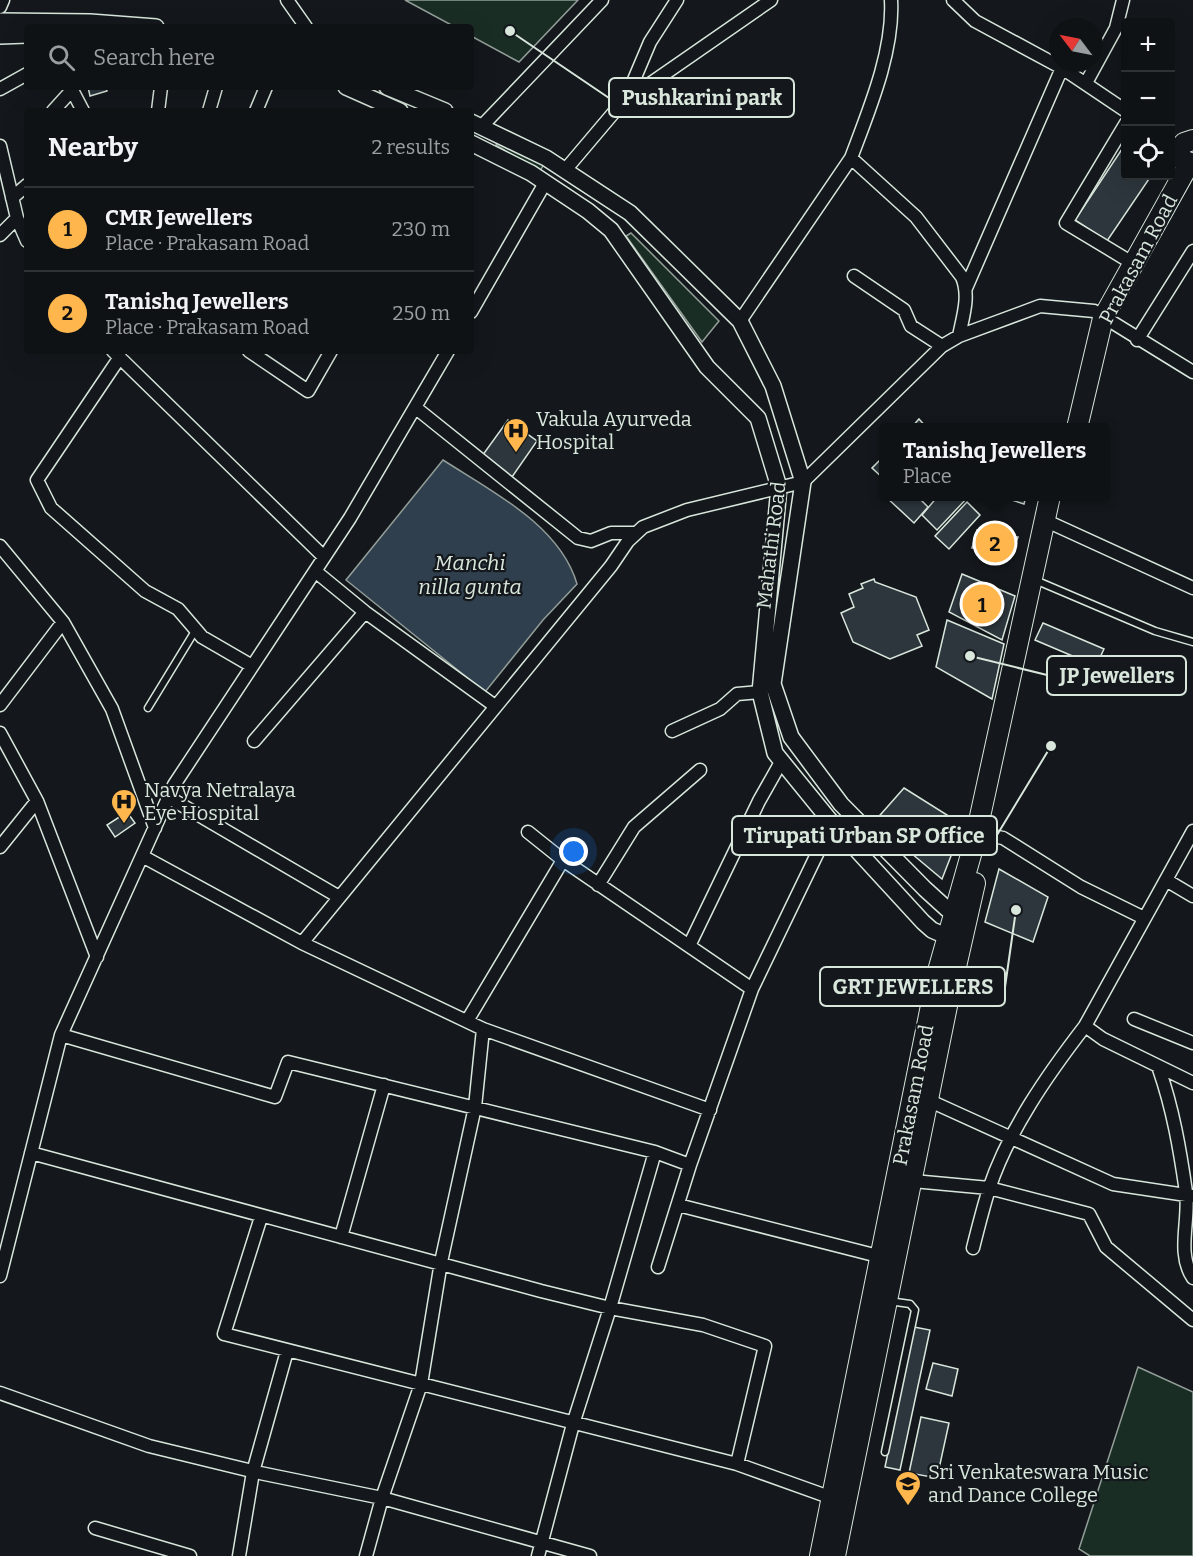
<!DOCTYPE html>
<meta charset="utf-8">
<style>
:root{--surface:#0f1215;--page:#181b1e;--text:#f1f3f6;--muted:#9b9ea0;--line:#2f3234;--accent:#ffb74d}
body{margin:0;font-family:Bitter,serif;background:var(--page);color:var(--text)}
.controls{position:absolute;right:18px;top:18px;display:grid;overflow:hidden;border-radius:6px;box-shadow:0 6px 24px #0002}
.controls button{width:54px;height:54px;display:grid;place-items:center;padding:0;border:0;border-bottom:2px solid var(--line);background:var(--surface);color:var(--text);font:30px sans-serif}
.compass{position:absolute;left:1049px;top:18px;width:54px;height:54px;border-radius:50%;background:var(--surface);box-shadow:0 6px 24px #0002;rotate:302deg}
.you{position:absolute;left:574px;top:852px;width:21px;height:21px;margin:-15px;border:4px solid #fff;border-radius:50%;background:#1a73e8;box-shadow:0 0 0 9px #1a73e833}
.badge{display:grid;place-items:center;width:39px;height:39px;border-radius:50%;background:var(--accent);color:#111;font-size:20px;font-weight:700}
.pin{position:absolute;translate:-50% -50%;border:3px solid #fff;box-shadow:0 2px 6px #0006}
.popup{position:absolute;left:879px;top:423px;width:231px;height:78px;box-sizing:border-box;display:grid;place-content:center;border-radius:6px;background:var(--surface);filter:drop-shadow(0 2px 4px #0005);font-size:20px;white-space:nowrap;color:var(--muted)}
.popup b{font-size:22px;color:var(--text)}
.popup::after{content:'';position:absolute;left:50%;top:100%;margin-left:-12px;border:12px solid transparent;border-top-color:var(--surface)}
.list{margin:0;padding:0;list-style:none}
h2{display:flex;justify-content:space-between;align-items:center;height:78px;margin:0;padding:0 24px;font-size:26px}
h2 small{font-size:20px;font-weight:400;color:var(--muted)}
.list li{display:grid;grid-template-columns:39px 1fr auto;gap:18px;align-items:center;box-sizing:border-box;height:84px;padding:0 24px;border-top:2px solid var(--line)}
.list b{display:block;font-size:22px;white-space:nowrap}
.list p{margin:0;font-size:20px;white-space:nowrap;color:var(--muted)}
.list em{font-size:20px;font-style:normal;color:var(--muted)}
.icon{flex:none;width:33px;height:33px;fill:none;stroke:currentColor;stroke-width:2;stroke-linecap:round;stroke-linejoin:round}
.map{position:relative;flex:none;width:1193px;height:1556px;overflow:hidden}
.search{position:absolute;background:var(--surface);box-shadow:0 6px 24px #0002;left:24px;top:24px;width:450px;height:66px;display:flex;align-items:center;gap:15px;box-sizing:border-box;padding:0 21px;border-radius:6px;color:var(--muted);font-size:22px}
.panel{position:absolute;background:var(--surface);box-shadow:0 6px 24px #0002;left:24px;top:108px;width:450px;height:246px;border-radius:6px}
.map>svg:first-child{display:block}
.green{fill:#1a2d24;stroke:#939e99;stroke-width:1.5}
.water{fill:#2f3f4d;stroke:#939e99;stroke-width:1.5}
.building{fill:#2c363c;stroke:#d8e6dc;stroke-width:1.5}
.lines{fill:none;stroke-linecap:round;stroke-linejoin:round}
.service-casing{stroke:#d8e6dc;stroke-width:9}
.minor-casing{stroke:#d8e6dc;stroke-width:15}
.tertiary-casing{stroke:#d8e6dc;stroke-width:18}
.primary-casing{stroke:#d8e6dc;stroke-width:22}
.service{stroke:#14181c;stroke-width:6}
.minor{stroke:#14181c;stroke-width:12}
.tertiary{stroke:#14181c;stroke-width:15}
.primary{stroke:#14181c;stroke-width:20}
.labels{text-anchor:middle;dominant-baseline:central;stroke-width:4.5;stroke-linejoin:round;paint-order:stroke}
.street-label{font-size:20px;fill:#d8e6dc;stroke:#14181c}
.poi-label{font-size:20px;fill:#d8e6dc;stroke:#14181c;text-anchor:start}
.water-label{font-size:21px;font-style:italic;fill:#d8e6dc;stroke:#14181c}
.leader{fill:none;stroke:#d8e6dc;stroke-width:2}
.callout-dot{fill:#d8e6dc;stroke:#14181c;stroke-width:2}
.callout{fill:#14181c;stroke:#d8e6dc;stroke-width:2}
.callout-label{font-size:21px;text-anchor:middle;font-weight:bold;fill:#d8e6dc}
</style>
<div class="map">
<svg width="1193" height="1556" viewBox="0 0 1193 1556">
<rect width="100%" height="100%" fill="#14181c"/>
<!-- green -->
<path class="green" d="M405 0H578L519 62 471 36V27H455Z
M497 143 544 164 540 171 496 145Z
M631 233 719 321 702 342 626 236Z
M1138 1367 1193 1392V1556H1090L1079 1549Z"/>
<!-- water -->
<path class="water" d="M443 460C491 491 560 525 577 584L543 620 485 692 346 580Z"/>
<!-- building -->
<path class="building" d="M88 87H106L107 91 90 96Z
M1124 146 1126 176H1151L1107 241 1075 220Z
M919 419 927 428H911Z
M508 420 537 441 512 477 482 456Z
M884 456V479L872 468Z
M885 496H917L928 507 914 523Z
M938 496H969L937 530 922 515Z
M999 496H1026L1024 504Z
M967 502 980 515 949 549 935 536Z
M977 530 1018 537 1011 556 972 548Z
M962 574 1015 596 1002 640 949 612Z
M874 579 875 582 916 597 929 630 917 635 922 646 890 659 853 642 841 613 854 607 849 594 863 588 861 584Z
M947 620 1004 644 992 699 936 667Z
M1043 623 1104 649 1096 666 1035 640Z
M904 788 963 825 942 879 874 822Z
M127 812 135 823 115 837 107 825Z
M999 869 1048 897 1033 942 985 922Z
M914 1327 930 1330 900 1470 885 1467Z
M933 1363 958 1369 952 1396 926 1389Z
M921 1417 949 1423 937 1478 909 1473Z"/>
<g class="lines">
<defs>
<path id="service" d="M1035 580 1155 631 1193 642
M148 708 195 631
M885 1452 915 1310 910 1304 889 1301"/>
<path id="minor" d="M287 0 306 27
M891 0C894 51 869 110 851 158L916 217 962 277C970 296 963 316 959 336
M953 0 975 21 1062 68 1126 111
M0 7 3 0
M1086 83 1116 28 1123 0
M0 89 27 74
M625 101 650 42 677 0
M53 111 72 90 83 111
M158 111 161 87
M209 111 216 87
M256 111 266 87
M482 126 602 0
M0 146 17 218 27 241
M566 169 621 104 771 0
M12 198 27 185
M0 235 17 218
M1124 258 1066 223 1126 123
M854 276 904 310 911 326 942 346
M966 288 1062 68
M471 312 545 183
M740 321 851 158
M1137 340 1193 251
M113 351 324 557
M249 351 308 391 331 351
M120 357 37 480 51 508 145 591 178 609 202 637 252 666
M416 408 578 538 591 541 611 533H635
M1053 524 1193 588
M0 546 63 622 112 709 155 828
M315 571 365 612 495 706
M0 705 63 622
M672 731 720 709 737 694 760 692
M0 733 37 801 0 847
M254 741 365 612
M168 797 339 897
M37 801 97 957
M987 835 1003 838 1081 887 1144 918
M142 856 302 943 483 1029 710 1110
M563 860 752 989
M1166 880 1193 896
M598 885 634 827 700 770
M302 943 611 566 628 541 643 527 687 510 803 482 942 346 959 336 1040 306 1094 311 1193 372
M689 946 759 801 781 762
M1134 1019 1193 1043
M467 1021 563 860 528 832
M1085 1026 1103 1039 1193 1083
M61 1035 275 1097 288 1062 655 1152 690 1165
M1159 1069C1173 1109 1180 1150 1186 1192 1190 1220 1176 1253 1193 1278
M930 1101 1113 1184 1193 1196
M31 1153 541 1291 610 1308 703 1325 765 1346 737 1464
M913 1181 989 1188 1089 1214 1106 1247 1193 1320
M678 1205 882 1257
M261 1217 224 1334 737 1464 832 1498
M341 1237 384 1085
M973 1248C978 1228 983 1208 989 1189 1008 1131 1048 1074 1085 1026L1193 831
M658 1267 690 1165 752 989 832 823
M0 1276 61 1035 174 785 350 518 448 351
M0 1393 149 1446 260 1473 382 1498 590 1556
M95 1528 190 1556
M239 1556 253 1472 287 1351
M366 1556 382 1498 421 1384 441 1262 475 1107 483 1029
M538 1556 573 1424 610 1308 655 1152"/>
<path id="tertiary" d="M0 21 90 22 156 27
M0 36 27 35
M346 87 400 111
M387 87 445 111
M471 122 546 158 630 213 740 321 773 386 803 482 773 684 791 737 841 804 925 889 947 909 964 917
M471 143 531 173 588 211 611 230 707 367 758 418 779 487 760 692 775 753 832 823 923 922 932 930 955 940"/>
<path id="primary" d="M1193 140 1184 143 1180 148V159L1193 164
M1077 428 1103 318 1189 164
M820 1556 938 971 974 844 1050 496
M835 1556 947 1006 975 883"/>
</defs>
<!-- service casing -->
<use href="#service" class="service-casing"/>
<!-- minor casing -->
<use href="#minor" class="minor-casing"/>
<!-- tertiary casing -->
<use href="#tertiary" class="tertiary-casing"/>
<!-- primary casing -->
<use href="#primary" class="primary-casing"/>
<!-- service -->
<use href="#service" class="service"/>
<!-- minor -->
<use href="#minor" class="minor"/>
<!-- tertiary -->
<use href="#tertiary" class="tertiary"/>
<!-- primary -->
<use href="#primary" class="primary"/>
</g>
<!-- icons -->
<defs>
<symbol id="hospital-pin" viewBox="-11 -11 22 30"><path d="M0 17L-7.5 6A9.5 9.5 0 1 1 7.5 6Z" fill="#ffb74d" stroke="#14181c"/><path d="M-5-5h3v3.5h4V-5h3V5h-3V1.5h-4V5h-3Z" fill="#111"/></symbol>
<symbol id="university-pin" viewBox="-11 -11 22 30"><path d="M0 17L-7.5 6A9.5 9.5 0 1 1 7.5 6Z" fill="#ffb74d" stroke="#14181c"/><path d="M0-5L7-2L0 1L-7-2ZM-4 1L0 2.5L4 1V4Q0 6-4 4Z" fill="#111"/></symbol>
</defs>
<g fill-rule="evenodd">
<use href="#hospital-pin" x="501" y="416" width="30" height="40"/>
<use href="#hospital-pin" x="109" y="787" width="30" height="40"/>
<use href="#university-pin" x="893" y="1469" width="30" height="40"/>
</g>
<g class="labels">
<!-- street labels -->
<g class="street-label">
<text transform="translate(1138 259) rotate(-62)">Prakasam Road</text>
<text transform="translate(771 545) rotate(-83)">Mahathi Road</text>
<text transform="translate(913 1095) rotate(-79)">Prakasam Road</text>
</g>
<!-- poi labels -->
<g class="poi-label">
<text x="536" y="419">Vakula Ayurveda<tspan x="536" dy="23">Hospital</tspan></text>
<text x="144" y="790">Navya Netralaya<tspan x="144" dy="23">Eye Hospital</tspan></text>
<text x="928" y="1472">Sri Venkateswara Music<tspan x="928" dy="23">and Dance College</tspan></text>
</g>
<!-- water labels -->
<g class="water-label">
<text x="470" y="563">Manchi<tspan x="470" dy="24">nilla gunta</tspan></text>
</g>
</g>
<!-- callouts -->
<path class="leader" d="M510 31L609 98M970 656L1047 675M1051 746L997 835M1016 910L1005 987"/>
<g class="callout-dot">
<circle cx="510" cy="31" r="6"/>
<circle cx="970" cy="656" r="6"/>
<circle cx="1051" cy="746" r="6"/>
<circle cx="1016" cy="910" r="6"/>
</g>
<g class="callout">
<rect x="609" y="78" width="185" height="39" rx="6"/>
<rect x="1047" y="656" width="139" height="39" rx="6"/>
<rect x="732" y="816" width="265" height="39" rx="6"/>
<rect x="820" y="967" width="185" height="39" rx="6"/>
</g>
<g class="callout-label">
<text x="702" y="105">Pushkarini park</text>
<text x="1117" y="683">JP Jewellers</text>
<text x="864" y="843">Tirupati Urban SP Office</text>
<text x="913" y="994">GRT JEWELLERS</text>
</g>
</svg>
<div class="controls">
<button>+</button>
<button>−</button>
<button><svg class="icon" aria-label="locate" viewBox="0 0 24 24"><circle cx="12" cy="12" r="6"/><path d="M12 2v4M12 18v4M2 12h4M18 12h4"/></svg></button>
</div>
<svg class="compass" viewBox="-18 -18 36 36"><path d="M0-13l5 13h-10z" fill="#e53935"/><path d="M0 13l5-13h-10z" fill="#9b9ea0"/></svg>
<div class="you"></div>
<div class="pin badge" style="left:982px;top:604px">1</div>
<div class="pin badge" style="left:995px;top:543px">2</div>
<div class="popup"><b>Tanishq Jewellers</b>Place</div>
<div class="search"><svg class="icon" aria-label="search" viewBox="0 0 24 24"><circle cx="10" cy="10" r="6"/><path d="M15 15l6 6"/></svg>Search here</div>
<section class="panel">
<h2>Nearby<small>2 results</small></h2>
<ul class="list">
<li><span class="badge">1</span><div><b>CMR Jewellers</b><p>Place · Prakasam Road</p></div><em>230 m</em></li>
<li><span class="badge">2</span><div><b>Tanishq Jewellers</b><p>Place · Prakasam Road</p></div><em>250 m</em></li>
</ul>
</section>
</div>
